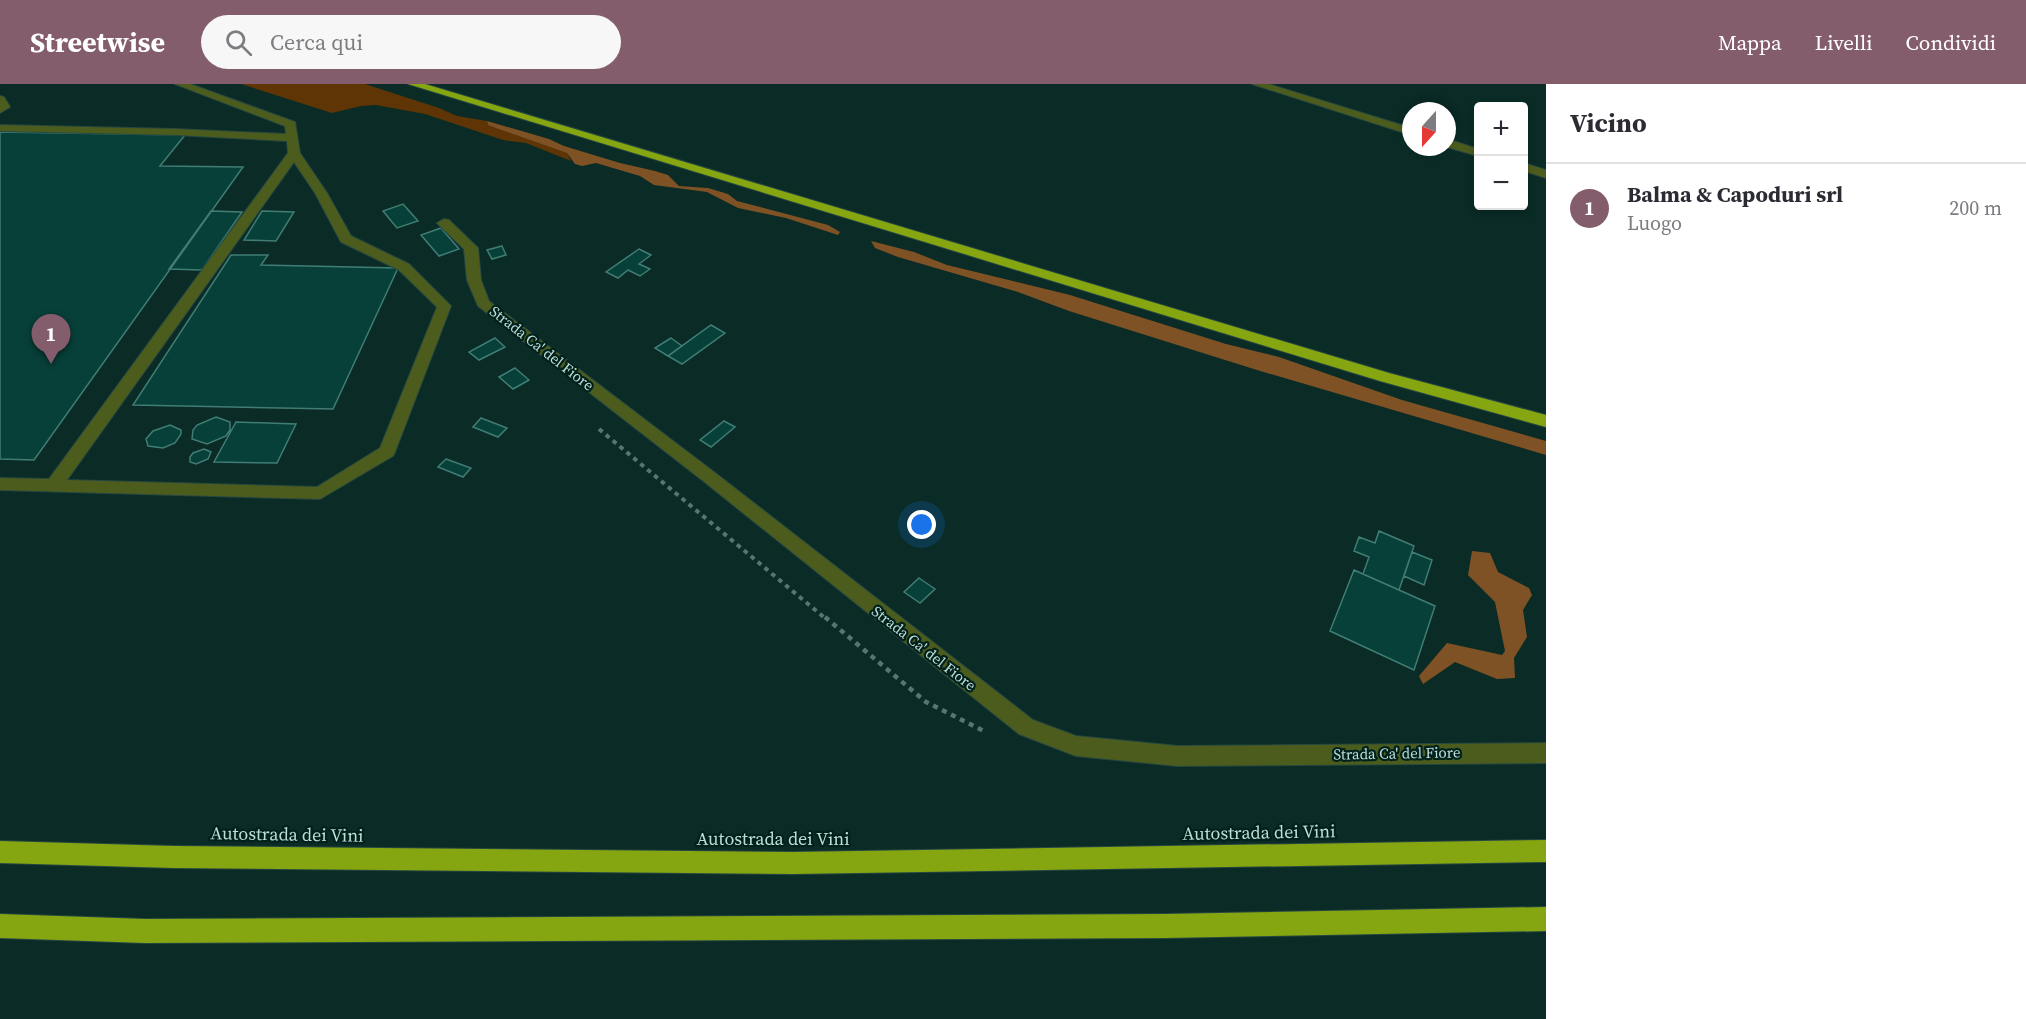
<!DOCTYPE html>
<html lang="it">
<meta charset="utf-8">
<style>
:root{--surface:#fff;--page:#f7f7f7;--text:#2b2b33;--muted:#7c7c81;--line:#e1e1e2;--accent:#845d6c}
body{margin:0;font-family:"Source Serif 4",serif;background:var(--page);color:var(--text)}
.controls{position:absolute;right:18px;top:18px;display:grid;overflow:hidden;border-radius:6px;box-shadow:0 3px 9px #0003}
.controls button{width:54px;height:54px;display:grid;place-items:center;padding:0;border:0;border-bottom:2px solid var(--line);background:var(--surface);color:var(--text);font:30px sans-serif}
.compass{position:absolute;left:1402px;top:18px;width:54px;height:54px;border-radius:50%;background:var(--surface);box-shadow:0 3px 9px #0003;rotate:201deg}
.you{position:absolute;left:922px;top:441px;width:21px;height:21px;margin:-15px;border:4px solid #fff;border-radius:50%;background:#1a73e8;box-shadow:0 0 0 9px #1a73e833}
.badge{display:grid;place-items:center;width:39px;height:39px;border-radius:50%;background:var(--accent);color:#fff;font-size:20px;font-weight:700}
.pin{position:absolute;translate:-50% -50px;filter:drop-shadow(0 2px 3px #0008)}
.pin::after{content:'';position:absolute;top:32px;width:21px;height:18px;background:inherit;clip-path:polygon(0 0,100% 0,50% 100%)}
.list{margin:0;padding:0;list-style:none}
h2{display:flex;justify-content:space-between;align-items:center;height:78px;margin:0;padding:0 24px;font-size:26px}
h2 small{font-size:20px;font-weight:400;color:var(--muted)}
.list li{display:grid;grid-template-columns:39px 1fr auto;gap:18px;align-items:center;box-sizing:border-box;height:90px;padding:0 24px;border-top:2px solid var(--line)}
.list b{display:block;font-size:22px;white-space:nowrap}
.list p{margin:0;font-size:20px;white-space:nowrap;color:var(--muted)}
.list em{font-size:20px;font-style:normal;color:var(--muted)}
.icon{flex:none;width:33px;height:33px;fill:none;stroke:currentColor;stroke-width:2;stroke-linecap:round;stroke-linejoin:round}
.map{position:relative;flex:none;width:1546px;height:935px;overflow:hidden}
header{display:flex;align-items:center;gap:36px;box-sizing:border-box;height:84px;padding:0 30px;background:var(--accent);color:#fff}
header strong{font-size:28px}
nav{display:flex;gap:33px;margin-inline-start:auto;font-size:21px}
.search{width:420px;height:54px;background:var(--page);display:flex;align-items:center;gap:15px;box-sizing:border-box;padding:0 21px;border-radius:33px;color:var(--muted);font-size:22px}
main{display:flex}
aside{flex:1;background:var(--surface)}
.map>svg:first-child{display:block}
.green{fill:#5f3505}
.forest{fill:#7f5226}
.building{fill:#074039;stroke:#417d74;stroke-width:1.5}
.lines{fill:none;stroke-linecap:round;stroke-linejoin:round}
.minor-casing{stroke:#274742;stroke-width:2}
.highway-casing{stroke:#274742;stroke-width:2}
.path-far1{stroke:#577671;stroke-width:4;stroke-dasharray:4.5 4.5;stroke-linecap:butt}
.path{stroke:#577671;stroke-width:4.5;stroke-dasharray:5 5;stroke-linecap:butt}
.minor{fill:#4c5c1d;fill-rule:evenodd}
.highway{fill:#85a511;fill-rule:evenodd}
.labels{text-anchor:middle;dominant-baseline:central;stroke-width:4.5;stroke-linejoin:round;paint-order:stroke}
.street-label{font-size:15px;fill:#bfdcd6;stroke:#01211d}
.near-street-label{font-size:18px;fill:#bfdcd6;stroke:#01211d}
</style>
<header>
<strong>Streetwise</strong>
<div class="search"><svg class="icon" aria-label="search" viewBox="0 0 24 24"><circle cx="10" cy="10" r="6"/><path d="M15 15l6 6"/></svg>Cerca qui</div>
<nav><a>Mappa</a><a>Livelli</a><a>Condividi</a></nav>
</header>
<main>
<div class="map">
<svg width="1546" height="935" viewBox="0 0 1546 935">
<rect width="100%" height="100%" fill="#0a2b26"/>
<!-- green -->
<path class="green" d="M241 0H365L439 24 457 32 487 37 488 41 567 69 571 77 526 59 503 56 425 30 376 21 361 22 332 29Z"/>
<!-- forest -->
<path class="forest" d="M487 37 549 55 564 62 620 79 655 87 668 91 679 102 708 104 728 110 737 117 828 141 840 148 838 151 786 134 738 124 707 108 654 101 640 92 596 79 582 82 575 80 567 69 493 43 488 41Z
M871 157 914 168 947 181 1070 211 1226 260 1279 273 1402 316 1546 357V371L1257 286 1069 227 1018 208 898 173 875 164Z
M1472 467 1490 469 1498 488 1529 504 1532 511 1523 526 1527 553 1514 574 1515 594 1497 595 1455 578 1423 600 1419 592 1447 559 1502 571 1505 567 1495 518 1468 491Z"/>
<!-- building -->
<path class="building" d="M0 48 185 51 160 82 243 83 34 376 0 375Z
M403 120 418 137 397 144 383 127Z
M211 127 242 128 202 186 169 185Z
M262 127 294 128 276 157 244 156Z
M441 144 459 165 439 172 421 151Z
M502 162 506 171 492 175 487 166Z
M639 165 651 171 639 180 650 185 640 192 628 186 618 194 606 188Z
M231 171H268L261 181 398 184 333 325 133 321Z
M711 241 725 249 682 280 668 272Z
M495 254 505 263 479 276 469 268Z
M671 254 682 262 668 272 655 264Z
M515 284 529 296 513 305 499 293Z
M216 333 230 338V346L226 352 207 360 192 355 193 346 197 341Z
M481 334 507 344 498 353 473 343Z
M724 337 735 343 711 363 700 356Z
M236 338 296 340 277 379 214 378Z
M170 341 181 346V350L175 359 163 364 148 362 146 355 153 347Z
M204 365 211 368 208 375 196 380 190 378V373L193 369Z
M446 375 471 384 463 393 438 383Z
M1379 447 1414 462 1399 506 1363 490 1369 473 1354 467 1359 453 1375 459Z
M1412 468 1432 476 1424 501 1404 492Z
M1354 486 1435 522 1414 586 1330 547Z
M919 494 935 505 920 519 904 508Z"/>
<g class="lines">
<defs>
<path id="minor" d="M175 0H190L295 38 300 69 327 109 351 152 409 180 451 222 395 368 393 372 320 415 0 406V394L49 395 288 69 287 57 176 51 0 47V41L176 45 286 50 285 42ZM294 78 315 109 341 158 399 186 437 223 380 364 317 403 67 396Z
M1252 0H1268L1411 44V51Z
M0 12 4 13 10 23 0 29Z
M1447 55 1478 65V72L1447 63Z
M1524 79 1546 86V94L1524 87Z
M444 135 449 136 478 164 481 196 489 217 714 388 1033 636 1076 652 1178 662 1546 659V679L1178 682 1076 672 1019 650 702 396 478 222 467 196 464 165 437 139Z"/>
<path id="highway" d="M408 0H425L1389 289 1546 331V343L1380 297Z
M1546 756V778L793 790 174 784 0 779V757L174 762 793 768Z
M1546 823V847L1165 854 145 859 0 854V830L145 835 1165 830Z"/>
</defs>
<!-- minor casing -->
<use href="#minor" class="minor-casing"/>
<!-- highway casing -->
<use href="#highway" class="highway-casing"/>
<!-- path-far1 -->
<path class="path-far1" d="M599 345 826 535"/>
<!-- path -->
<path class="path" d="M825 533 926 618 984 647"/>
<!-- minor -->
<use href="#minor" class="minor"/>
<!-- highway -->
<use href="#highway" class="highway"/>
</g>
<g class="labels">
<!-- street labels -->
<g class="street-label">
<text transform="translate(542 264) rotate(38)">Strada Ca' del Fiore</text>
<text transform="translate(924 564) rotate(38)">Strada Ca' del Fiore</text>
<text transform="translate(1397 669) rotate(-1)">Strada Ca' del Fiore</text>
</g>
<!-- near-street labels -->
<g class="near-street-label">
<text transform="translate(1259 748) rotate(-1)">Autostrada dei Vini</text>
<text transform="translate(287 750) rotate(1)">Autostrada dei Vini</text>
<text x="773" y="754">Autostrada dei Vini</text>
</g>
</g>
</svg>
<div class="controls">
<button>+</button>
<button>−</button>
</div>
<svg class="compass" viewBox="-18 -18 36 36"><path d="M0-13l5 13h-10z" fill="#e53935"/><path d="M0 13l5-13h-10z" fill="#7c7c81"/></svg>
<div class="you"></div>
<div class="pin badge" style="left:51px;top:280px">1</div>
</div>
<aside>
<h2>Vicino<small></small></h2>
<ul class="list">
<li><span class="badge">1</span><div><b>Balma &amp; Capoduri srl</b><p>Luogo</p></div><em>200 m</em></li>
</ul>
</aside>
</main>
